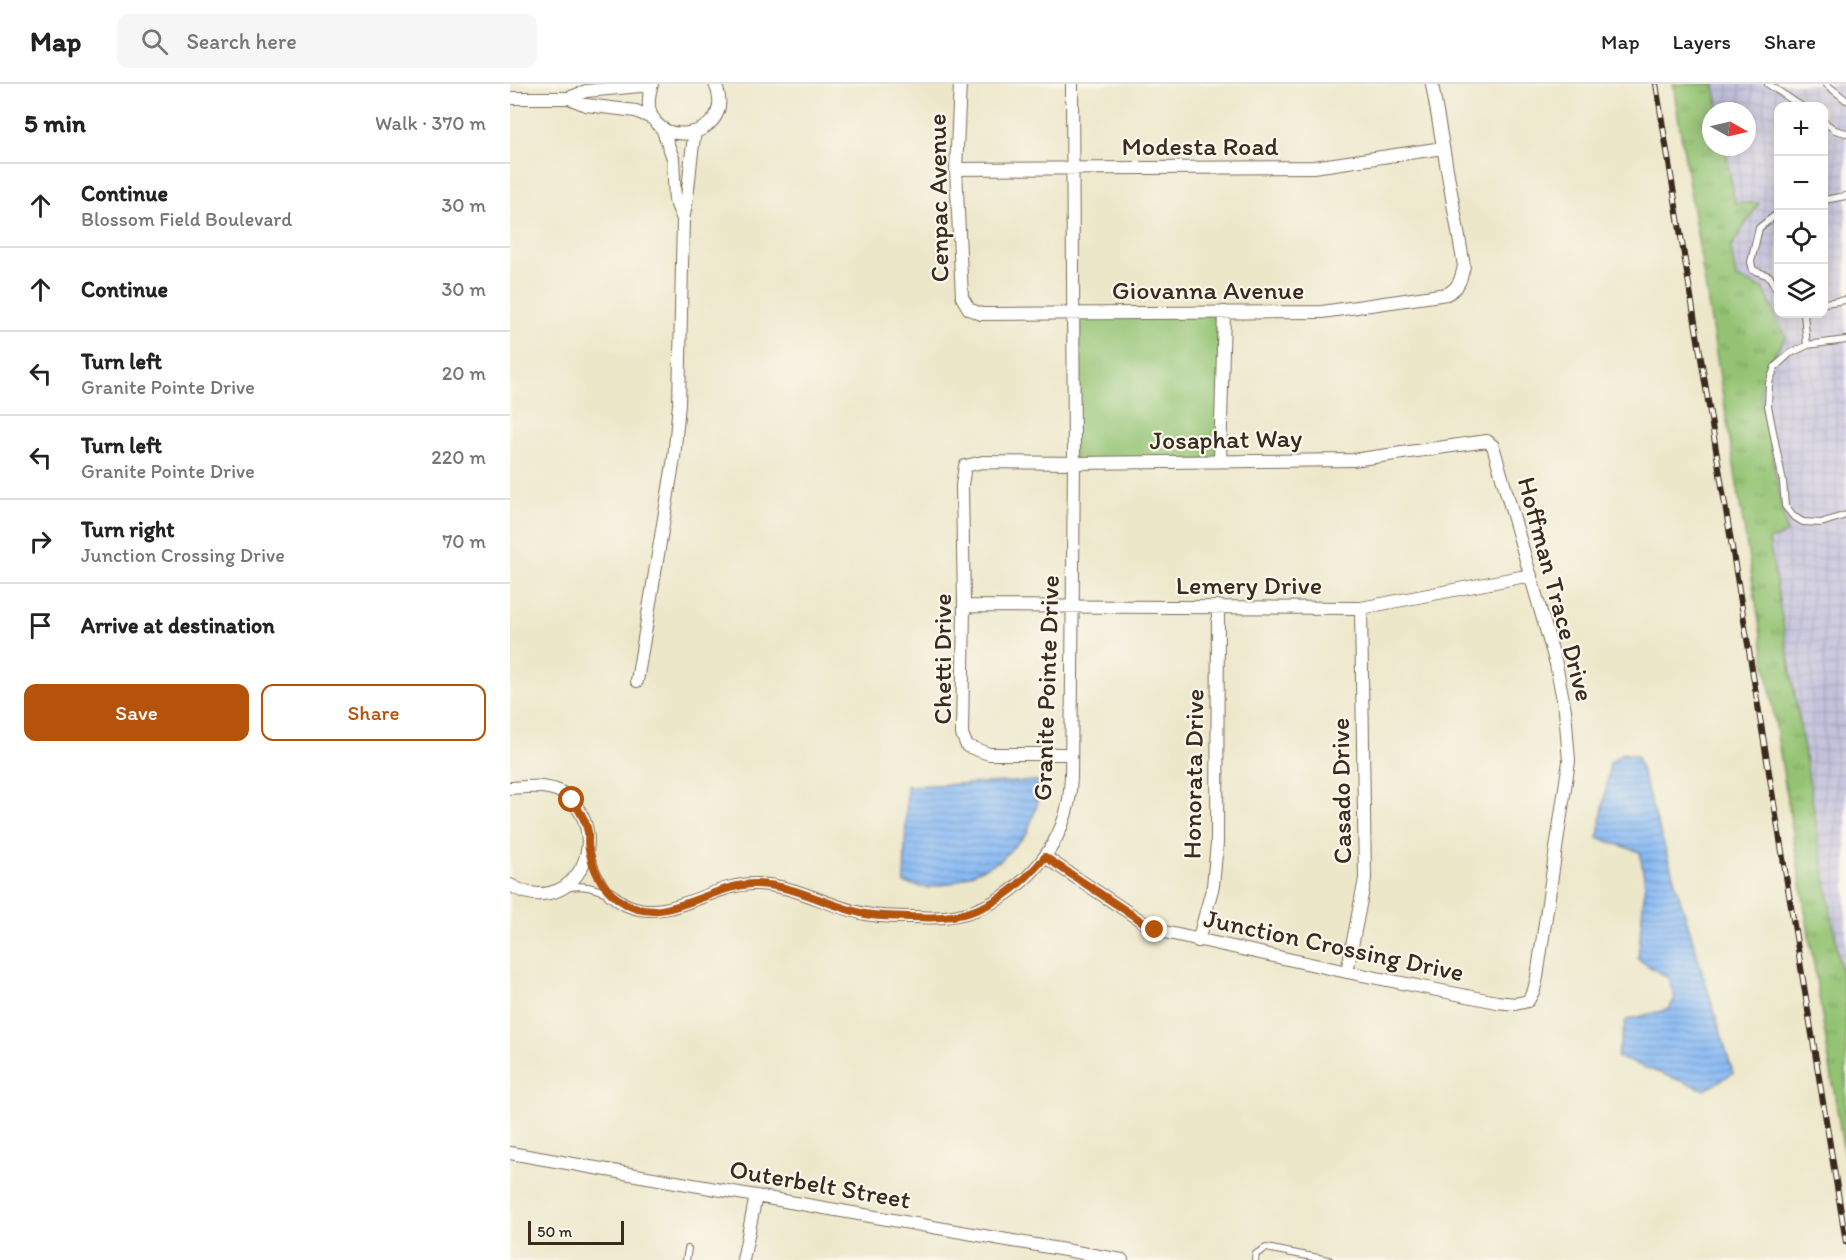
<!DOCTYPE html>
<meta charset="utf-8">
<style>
:root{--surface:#fff;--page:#f6f6f6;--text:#222;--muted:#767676;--line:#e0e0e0;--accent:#b45309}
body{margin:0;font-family:Itim,sans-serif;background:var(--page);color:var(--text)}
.controls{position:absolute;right:18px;top:18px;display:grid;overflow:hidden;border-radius:12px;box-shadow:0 3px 15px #0003}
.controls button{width:54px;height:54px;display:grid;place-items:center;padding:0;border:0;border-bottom:2px solid var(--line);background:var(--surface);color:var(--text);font:30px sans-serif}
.compass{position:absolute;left:1192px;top:18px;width:54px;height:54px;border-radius:50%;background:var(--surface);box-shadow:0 3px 15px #0003;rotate:98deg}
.scale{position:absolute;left:18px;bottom:15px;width:96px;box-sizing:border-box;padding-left:6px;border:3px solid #3b2a1e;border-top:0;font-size:16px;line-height:21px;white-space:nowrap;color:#3b2a1e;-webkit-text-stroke:4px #fbf7ec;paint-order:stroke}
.stop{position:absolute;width:18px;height:18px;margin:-14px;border:4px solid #b45309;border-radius:50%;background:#fff}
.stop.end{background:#b45309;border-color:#fff;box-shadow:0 2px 6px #0008}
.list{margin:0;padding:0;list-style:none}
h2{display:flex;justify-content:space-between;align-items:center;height:78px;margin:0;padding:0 24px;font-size:26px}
h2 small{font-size:20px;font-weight:400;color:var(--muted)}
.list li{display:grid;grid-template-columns:39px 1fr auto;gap:18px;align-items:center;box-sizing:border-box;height:84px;padding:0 24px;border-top:2px solid var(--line)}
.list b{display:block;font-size:22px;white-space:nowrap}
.list p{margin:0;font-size:20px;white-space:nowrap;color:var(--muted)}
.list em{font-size:20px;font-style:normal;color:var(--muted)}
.actions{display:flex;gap:12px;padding:18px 24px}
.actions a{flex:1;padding:14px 0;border:2px solid var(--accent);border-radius:12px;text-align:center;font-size:21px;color:var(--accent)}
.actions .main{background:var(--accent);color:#fff}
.icon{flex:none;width:33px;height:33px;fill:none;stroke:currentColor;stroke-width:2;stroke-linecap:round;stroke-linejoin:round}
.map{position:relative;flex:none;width:1336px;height:1176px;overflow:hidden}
header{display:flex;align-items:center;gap:36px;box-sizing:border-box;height:84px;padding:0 30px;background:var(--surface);border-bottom:2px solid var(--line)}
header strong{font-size:28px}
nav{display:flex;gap:33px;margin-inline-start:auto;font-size:21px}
.search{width:420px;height:54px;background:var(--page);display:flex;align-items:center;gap:15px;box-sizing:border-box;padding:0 21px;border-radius:12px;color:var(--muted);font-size:22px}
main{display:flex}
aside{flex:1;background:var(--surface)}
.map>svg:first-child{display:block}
.industrial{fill:url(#industrial-grid);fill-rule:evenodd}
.grass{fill:url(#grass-tufts);stroke:#677648;stroke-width:1.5}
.park{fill:#93c372;stroke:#677648;stroke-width:1.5}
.water{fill:url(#water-rules);stroke:#617289;stroke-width:1.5}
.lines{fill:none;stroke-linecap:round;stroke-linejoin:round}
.service-casing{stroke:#796c5a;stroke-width:8}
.minor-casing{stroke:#796c5a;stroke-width:14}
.service{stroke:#fff;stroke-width:6}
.minor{stroke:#fff;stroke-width:12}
.rail-casing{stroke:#3b2a1e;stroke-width:6}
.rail{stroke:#fbf7ec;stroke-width:4;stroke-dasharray:11;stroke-linecap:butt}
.route{stroke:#b45309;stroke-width:8}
.labels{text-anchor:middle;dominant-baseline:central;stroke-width:4.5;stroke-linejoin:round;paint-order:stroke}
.street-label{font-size:26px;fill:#3b2a1e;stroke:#fbf7ec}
</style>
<header>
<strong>Map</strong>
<div class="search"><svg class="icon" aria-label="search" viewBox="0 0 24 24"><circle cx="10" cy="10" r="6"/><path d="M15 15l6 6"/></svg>Search here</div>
<nav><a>Map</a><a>Layers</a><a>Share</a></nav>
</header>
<main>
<aside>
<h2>5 min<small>Walk · 370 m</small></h2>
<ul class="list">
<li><svg class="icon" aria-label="ahead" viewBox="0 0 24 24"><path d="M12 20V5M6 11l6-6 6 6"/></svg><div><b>Continue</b><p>Blossom Field Boulevard</p></div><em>30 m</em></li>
<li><svg class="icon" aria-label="ahead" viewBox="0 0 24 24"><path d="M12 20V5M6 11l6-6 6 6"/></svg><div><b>Continue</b></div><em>30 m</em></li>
<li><svg class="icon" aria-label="left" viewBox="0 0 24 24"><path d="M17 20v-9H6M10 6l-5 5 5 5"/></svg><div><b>Turn left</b><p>Granite Pointe Drive</p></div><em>20 m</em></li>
<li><svg class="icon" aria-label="left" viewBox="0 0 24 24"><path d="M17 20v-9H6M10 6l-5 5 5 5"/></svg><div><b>Turn left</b><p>Granite Pointe Drive</p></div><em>220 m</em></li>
<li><svg class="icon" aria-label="right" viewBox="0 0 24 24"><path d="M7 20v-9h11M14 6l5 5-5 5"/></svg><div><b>Turn right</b><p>Junction Crossing Drive</p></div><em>70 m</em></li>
<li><svg class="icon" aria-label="arrive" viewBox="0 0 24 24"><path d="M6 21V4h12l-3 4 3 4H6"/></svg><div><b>Arrive at destination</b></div></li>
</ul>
<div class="actions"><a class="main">Save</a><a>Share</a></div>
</aside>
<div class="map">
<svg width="1336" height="1176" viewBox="0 0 1336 1176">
<defs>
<pattern id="industrial-grid" width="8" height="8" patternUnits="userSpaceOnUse" patternTransform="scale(1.5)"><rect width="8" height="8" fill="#c2c1dc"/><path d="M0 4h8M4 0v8" fill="none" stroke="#a8a6bc"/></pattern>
<pattern id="grass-tufts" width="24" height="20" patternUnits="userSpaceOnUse" patternTransform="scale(1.5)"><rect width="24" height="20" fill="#93c372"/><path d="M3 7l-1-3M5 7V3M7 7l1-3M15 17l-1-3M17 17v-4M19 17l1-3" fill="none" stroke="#799f5d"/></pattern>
<pattern id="water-rules" width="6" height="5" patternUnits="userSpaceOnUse" patternTransform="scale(1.5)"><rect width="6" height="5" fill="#87b9f4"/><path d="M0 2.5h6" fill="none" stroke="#7097c5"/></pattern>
</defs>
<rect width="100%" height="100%" fill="#fbf7ec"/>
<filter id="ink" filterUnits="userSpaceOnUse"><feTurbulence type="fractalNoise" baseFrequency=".0167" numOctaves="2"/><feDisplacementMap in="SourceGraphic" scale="12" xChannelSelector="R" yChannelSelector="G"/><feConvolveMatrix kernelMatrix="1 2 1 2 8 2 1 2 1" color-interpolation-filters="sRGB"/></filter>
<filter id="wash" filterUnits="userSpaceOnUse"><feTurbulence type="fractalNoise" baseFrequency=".008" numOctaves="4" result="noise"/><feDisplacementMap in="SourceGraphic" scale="24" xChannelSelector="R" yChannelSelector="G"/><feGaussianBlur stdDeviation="1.35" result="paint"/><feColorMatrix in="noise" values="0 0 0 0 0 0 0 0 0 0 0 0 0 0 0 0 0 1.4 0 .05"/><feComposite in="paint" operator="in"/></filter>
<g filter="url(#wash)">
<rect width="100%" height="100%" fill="#ede7ca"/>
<!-- industrial -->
<path class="industrial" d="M1204 0H1336V918L1259 456 1277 450 1250 307 1258 279 1276 253 1253 204 1226 194 1221 163 1249 120 1225 119 1215 63H1237V27H1209ZM1268 22H1314V230H1268Z"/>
<!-- grass -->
<path class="grass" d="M1163 0H1204L1209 27H1201V63H1215L1225 119H1249L1221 163 1226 194 1253 204 1276 253 1258 279 1250 307 1277 450 1259 456 1336 918V1082Z"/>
<!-- park -->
<path class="park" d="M714 228 710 377 564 379 562 229Z"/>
<!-- water -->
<path class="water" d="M1112 669 1127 672 1223 989 1195 1006 1107 973 1116 936 1159 925 1165 914 1158 894 1128 875 1135 800 1130 768 1088 754 1100 679Z
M528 697 527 721 517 749 490 777 442 799 417 804 394 799 397 702Z"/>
</g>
<g filter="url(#ink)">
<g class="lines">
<defs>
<path id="service" d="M1258 0 1291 22
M1316 0 1336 16
M1314 38 1325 46 1336 49
M1314 116 1336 112
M1268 129 1249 144 1241 178 1243 186 1259 192 1268 208
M1314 219 1336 216
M1294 230 1297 261 1336 256
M1298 261 1279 270 1265 283 1259 299 1258 322 1273 398 1275 422 1283 432 1293 438 1311 439 1336 431
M79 768 87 788 99 810
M57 804C71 799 87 805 100 810
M176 1176 178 1165
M745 1176 746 1170 756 1164 819 1176"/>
<path id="minor" d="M142 0C119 72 232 60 205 0
M450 0 446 85 452 213 459 225 471 230 812 228 937 210C949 204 951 195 954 182L922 0
M141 1 76 7 59 14 76 21 126 27 144 35
M0 14H59
M152 44 163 74 165 116 173 135C180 107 179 78 185 49
M446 85 804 83 933 64
M710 377 714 228
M454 522 851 524 1021 491
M127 597 164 374 169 320 173 135
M0 704C15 703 31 701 46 706 53 708 60 714 64 719 102 766 56 835 0 801
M535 773 645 846 837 888 987 918 1005 920 1018 917 1024 906 1027 893 1059 677 1055 626 1046 580 983 362 977 357 843 376 564 379 473 378 455 382 452 401 454 522 452 650 457 662 479 670H561
M100 810C106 814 112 820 119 822 162 839 203 798 247 800 285 801 319 823 356 830 371 833 387 833 402 833 412 833 423 834 434 833 492 828 545 779 558 721 560 713 560 703 561 694L564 379 562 0
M688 857 703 802 707 759 708 522
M837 888 855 795 851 524
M0 1069 612 1176
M233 1176 246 1112"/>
</defs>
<!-- service casing -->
<use href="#service" class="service-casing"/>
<!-- minor casing -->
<use href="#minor" class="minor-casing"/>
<!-- service -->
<use href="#service" class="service"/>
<!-- minor -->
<use href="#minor" class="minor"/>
<defs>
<path id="rail" d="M1146 0 1336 1158"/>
</defs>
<!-- rail casing -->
<use href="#rail" class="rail-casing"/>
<!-- rail -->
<use href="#rail" class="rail"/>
</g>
</g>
<g class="lines" filter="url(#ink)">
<!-- route -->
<path class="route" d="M62 716C69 726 76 736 78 748 79 754 77 760 79 766 84 789 95 809 116 820 154 843 204 799 246 800 285 801 318 822 355 830 370 833 386 832 401 833 411 833 422 834 432 833 475 831 509 804 535 773L645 846"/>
</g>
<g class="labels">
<!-- street labels -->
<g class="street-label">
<text x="690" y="62">Modesta Road</text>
<text transform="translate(428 114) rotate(-91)">Cenpac Avenue</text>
<text x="698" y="206">Giovanna Avenue</text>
<text transform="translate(716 355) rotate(-1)">Josaphat Way</text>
<text x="739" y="501">Lemery Drive</text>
<text transform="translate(1046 505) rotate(75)">Hoffman Trace Drive</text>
<text transform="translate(432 575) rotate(-90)">Chetti Drive</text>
<text transform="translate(536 604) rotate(-88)">Granite Pointe Drive</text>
<text transform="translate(683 690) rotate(-89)">Honorata Drive</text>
<text transform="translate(831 707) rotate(-91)">Casado Drive</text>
<text transform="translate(824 861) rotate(12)">Junction Crossing Drive</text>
<text transform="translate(310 1100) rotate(10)">Outerbelt Street</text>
</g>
</g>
</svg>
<div class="controls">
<button>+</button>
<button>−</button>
<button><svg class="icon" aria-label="locate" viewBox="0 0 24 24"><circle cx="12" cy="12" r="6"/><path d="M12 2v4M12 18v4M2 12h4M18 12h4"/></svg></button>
<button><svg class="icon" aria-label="layers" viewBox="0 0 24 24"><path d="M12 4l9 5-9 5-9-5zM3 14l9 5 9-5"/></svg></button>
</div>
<svg class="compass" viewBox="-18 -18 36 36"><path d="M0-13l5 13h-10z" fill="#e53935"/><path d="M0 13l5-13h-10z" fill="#767676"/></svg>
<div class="scale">50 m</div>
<div class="stop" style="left:62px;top:716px"></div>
<div class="stop end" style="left:645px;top:846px"></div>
</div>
</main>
